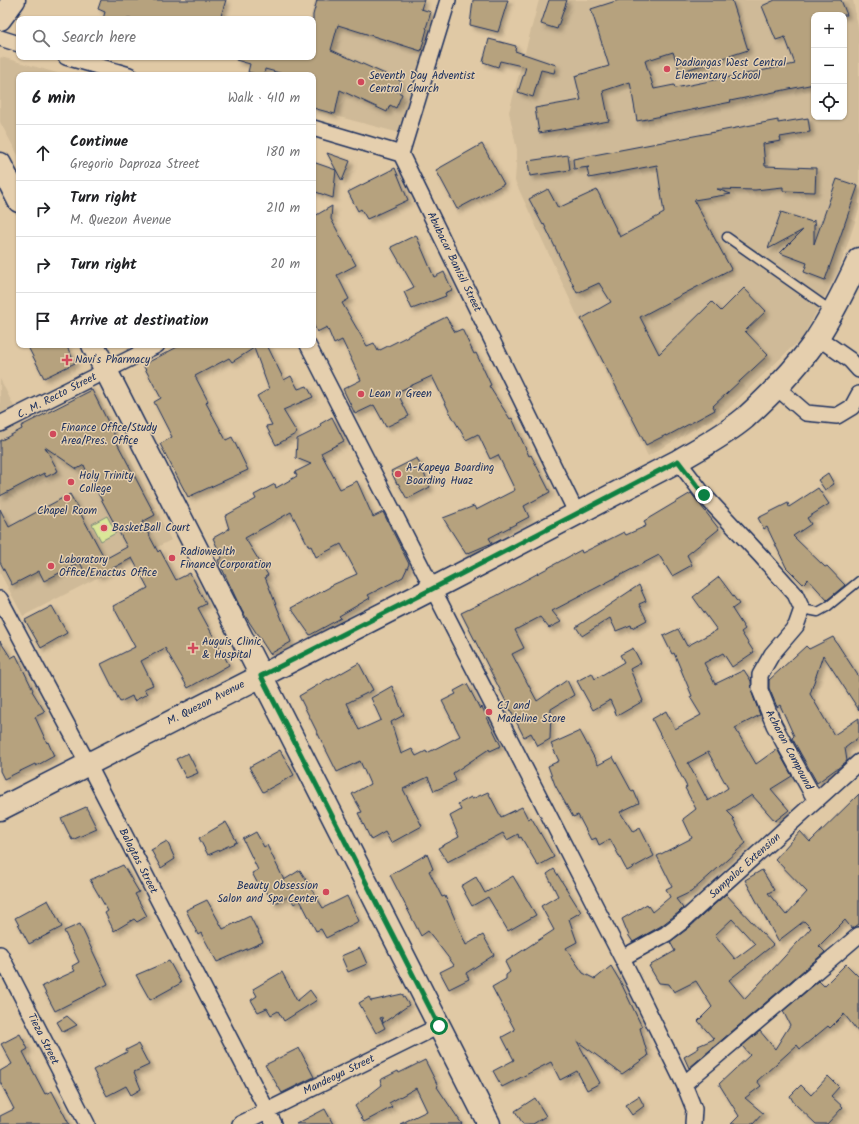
<!DOCTYPE html>
<meta charset="utf-8">
<style>
:root{--surface:#fff;--page:#f6f6f6;--text:#202124;--muted:#757577;--line:#e0e0e0}
body{margin:0;font-family:Kalam,sans-serif;background:var(--page);color:var(--text)}
.controls{position:absolute;right:12px;top:12px;display:grid;overflow:hidden;border-radius:8px;box-shadow:0 1px 3px #0004}
.controls button{width:36px;height:36px;display:grid;place-items:center;padding:0;border:0;border-bottom:1px solid var(--line);background:var(--surface);color:var(--text);font:20px sans-serif}
.stop{position:absolute;width:12px;height:12px;margin:-9px;border:3px solid #0b8043;border-radius:50%;background:#fff}
.stop.end{background:#0b8043;border-color:#fff;box-shadow:0 1px 4px #0008}
.list{margin:0;padding:0;list-style:none}
h2{display:flex;justify-content:space-between;align-items:center;height:52px;margin:0;padding:0 16px;font-size:17px}
h2 small{font-size:13px;font-weight:400;color:var(--muted)}
.list li{display:grid;grid-template-columns:26px 1fr auto;gap:12px;align-items:center;box-sizing:border-box;height:56px;padding:0 16px;border-top:1px solid var(--line)}
.list b{display:block;font-size:15px;white-space:nowrap}
.list p{margin:0;font-size:13px;white-space:nowrap;color:var(--muted)}
.list em{font-size:13px;font-style:normal;color:var(--muted)}
.icon{flex:none;width:22px;height:22px;fill:none;stroke:currentColor;stroke-width:2;stroke-linecap:round;stroke-linejoin:round}
.map{position:relative;flex:none;width:859px;height:1124px;overflow:hidden}
.search{position:absolute;background:var(--surface);box-shadow:0 1px 3px #0004;left:16px;top:16px;width:300px;height:44px;display:flex;align-items:center;gap:10px;box-sizing:border-box;padding:0 14px;border-radius:8px;color:var(--muted);font-size:15px}
.panel{position:absolute;background:var(--surface);box-shadow:0 1px 3px #0004;left:16px;top:72px;width:300px;height:276px;border-radius:8px}
.map>svg:first-child{display:block}
.built{fill:#cfba98;fill-rule:evenodd}
.green{fill:#dae698;stroke:#7a8a7b}
.building{fill:#b6a27e;stroke:#1b2f5e;fill-rule:evenodd;filter:url(#shadow)}
.lines{fill:none;stroke-linecap:round;stroke-linejoin:round}
.lane-casing{stroke:#1b2f5e;stroke-width:11}
.street-casing{stroke:#1b2f5e;stroke-width:18}
.secondary-casing{stroke:#1b2f5e;stroke-width:25}
.lane{stroke:#e5cfae;stroke-width:8}
.street{stroke:#e5cfae;stroke-width:15}
.secondary{stroke:#e5cfae;stroke-width:22}
.route{stroke:#0b8043;stroke-width:5}
.poi-dot{fill:#d1495b;stroke:#e5cfae;stroke-width:1.5}
.labels{text-anchor:middle;dominant-baseline:central;stroke-width:3;stroke-linejoin:round;paint-order:stroke}
.poi-label{font-size:11px;fill:#1b2f5e;stroke:#e5cfae;text-anchor:start}
.street-label{font-size:11px;fill:#1b2f5e;stroke:#e5cfae}
</style>
<div class="map">
<svg width="859" height="1124" viewBox="0 0 859 1124">
<defs>
<filter id="shadow"><feDropShadow dx="3.5" dy="3.5" stdDeviation="2" flood-color="#0004"/></filter>
</defs>
<rect width="100%" height="100%" fill="#e0c9a5"/>
<filter id="ink" filterUnits="userSpaceOnUse"><feTurbulence type="fractalNoise" baseFrequency=".025" numOctaves="2"/><feDisplacementMap in="SourceGraphic" scale="8" xChannelSelector="R" yChannelSelector="G"/><feConvolveMatrix kernelMatrix="1 2 1 2 8 2 1 2 1" color-interpolation-filters="sRGB"/></filter>
<g filter="url(#ink)">
<!-- built -->
<path class="built" d="M315 0H339L429 28 400 133 313 110V75H293L313 57V19H310Z
M539 0H853L859 32V210L839 270 801 340 790 349 727 410 648 456 578 317 515 181 517 150 509 112ZM814 15H844V117H814Z
M1 57 64 75H19V157L0 122V59Z
M0 379 23 424 94 388 171 540 23 616 0 573Z"/>
<!-- green -->
<path class="green" d="M107 516 116 533 101 541 92 524Z"/>
<!-- building -->
<path class="building" d="M101 0H226L220 19H103L105 12 98 9Z
M317 0H424L421 9 431 12 426 28 427 29 421 51 338 25 331 50 401 81 396 91 402 94 396 108 390 105 387 112 340 90 335 114 313 108V75H287L265 69 264 75H260L248 72 250 64 236 60V57H313V15Z
M473 0H508L498 32 470 25Z
M549 0H567L557 29 541 24Z
M619 0H732L748 50 680 72 673 52 645 61 654 89 674 85 675 88 795 64 785 37 776 40 762 6 775 0H841L847 15H814V84L730 101 731 102 637 121 630 82 603 91 609 121 539 133 535 108 581 100 575 76 609 66 591 9Z
M489 39 516 46 515 51 556 65 554 73 541 70 533 97 518 92 526 67 500 61 498 67 483 62Z
M808 118 810 132 780 137 781 141 763 144 765 166 816 168 815 192 783 191V187L755 190 717 189 731 194 694 200 731 269 640 317 659 354 712 302 721 311 744 288 766 311 745 331 768 355 713 406 715 410 667 436 666 435 646 445 581 319 611 302 599 283 577 293 544 224 543 225 529 199 548 189 558 208 597 190 620 237 664 213 657 165 589 178 587 168 589 167 574 169 573 159 778 120V123Z
M482 144 504 184 457 209 436 170Z
M327 153 350 161 342 181Z
M568 155 570 170 530 176 528 161Z
M313 162 336 170 333 198 313 191Z
M395 168 408 200 367 219 361 209 358 211 348 192Z
M837 179 858 186 825 280 804 272 807 263 780 253 803 230 768 249 781 212 812 222 814 220V223L816 224 814 225V244Z
M332 206 331 219 356 265 337 275 349 299 342 303 367 346 374 343 378 351 446 317 455 332 462 329 474 354 476 353 491 385 489 386 510 419 512 418 529 456 531 455 550 492 524 506 529 517 489 538 492 543 466 554 443 518 474 506 476 510 515 490 498 455 490 459 478 434 466 440 449 411 432 376 397 392 409 416 386 427 374 405 355 414 343 389 361 380 342 340 334 344 327 327 317 332 313 324V217Z
M416 235 434 277 444 272 452 290 445 293 446 296 412 309 404 292 414 287 391 247Z
M27 345H66L75 363 44 378Z
M181 345H267L284 380 291 376 298 389 307 386 313 397 283 410 297 433 276 445 266 426 272 425 257 396 269 389 254 348 232 362 229 358 195 376 208 401 206 403 226 440 232 437 248 470 188 497 160 444 172 437 154 402 161 398 143 365Z
M92 390 117 440 116 441 155 515 142 522 158 552 160 550 176 580 190 573 206 604 198 608 229 665 188 688 165 648 141 661 153 685 144 689 147 694 134 701 132 696 120 702 101 664 135 647 113 606 148 588 132 558 98 576 94 569 85 573 80 562 44 581 39 571 12 585 0 562V509L9 527 70 494 105 559 127 547 92 482 95 480 89 477 84 465 77 469 45 447 58 471 46 477 44 473 0 496V441L22 429 21 426Z
M332 417 344 441 321 453 340 489 357 481 373 517 383 512 409 564 403 577 368 595 370 598 339 616 341 618 310 635 291 608 330 587V586L357 574 341 544 316 557 311 546 309 547 291 512 245 538 268 575 265 577 291 642 270 654 242 611 218 560 222 558 213 538 229 529 225 516 256 499 254 495 275 484 276 488 297 476 295 472 311 464 296 458 297 439 321 427 320 424Z
M417 458 430 487 407 499 398 483 397 484 391 471Z
M828 473 834 484 825 490 818 480Z
M818 488 829 504 807 518 811 524 793 536 825 567 827 566 845 585 827 600 808 579 803 584 786 567 767 527 764 529 758 518 788 503 789 507Z
M691 493 719 529 687 555 692 565 672 576 659 555 552 611 561 622 549 628 540 617 515 630 524 648 512 654 537 701 567 680 574 695 551 709 550 739 538 746 531 733 524 737 461 613 496 596 581 550 582 553 624 532 626 535 646 526 644 521Z
M719 577 739 604 732 609 745 629 741 632 754 652 732 667 723 653 704 663 715 684 744 670 751 681 752 693 760 715 735 728 756 764 777 749 792 776 771 789 789 810 775 821 752 795 727 811 735 819 733 820 746 843 691 892 676 899 683 908 678 913 661 926 633 942 629 936 622 919 647 904 652 912 670 897 666 889 672 886 657 856 692 838 683 819 696 809 685 788 687 787 652 719 666 711 675 729 701 715 690 697 692 696 674 653 672 654 663 636 678 629 687 646 717 630 693 597ZM708 752 728 788 708 801 688 763Z
M639 585 646 601 639 604 647 620 632 628 631 625 616 631 610 618 582 636 576 627Z
M52 606 67 633 41 648 25 620Z
M833 637 859 677V710L823 655 810 694 834 735 859 718V737L845 748 847 761 837 769H836L817 783 792 738 794 736 780 705 777 707 769 688V680L806 646 809 649Z
M0 641 11 658 16 655 33 690 32 691 45 712 35 717 47 743 48 742 54 756 36 766 35 764 4 779 0 771Z
M633 648 641 663 630 669 643 701 617 716 610 700 593 710 577 681 592 673 595 679 624 662 620 655Z
M359 663 373 690 347 703 359 730 381 720 371 698 392 686 404 715 391 722 401 754 412 749 416 756 426 751 427 753 460 736 442 701 456 694 454 691 467 684 480 709 482 707 501 746 490 751 489 749 453 773 456 781 434 791 428 777 403 789 422 826 391 843 385 832 371 840 358 813 362 812 352 794 370 784 360 761 337 772 299 696 328 679 329 680Z
M580 731 598 765 613 757 632 792 634 791 639 803 620 812 633 832 640 828 654 856 627 871 610 839 599 845 596 838 591 840 578 815 573 817 555 785 548 766 559 761 551 744Z
M280 750 294 775 263 792 249 767Z
M188 753 198 773 186 778 176 759Z
M488 792 501 817 522 807 528 819 531 817 554 857 538 866 521 837 519 838 518 834 507 840 503 833 447 862 438 848 459 837 450 816 461 810 458 804 471 797 472 799Z
M859 794V924L852 929 845 920 819 946 825 952 689 1068 684 1057 699 1048 698 1046 714 1039 698 1021 712 1007 696 981 674 992 669 984 659 983 649 966 675 951 670 942 690 927 726 894 773 945 729 980 745 999 811 928 804 921 778 941 745 880 762 870 774 890 768 893 786 915 807 892 775 859 800 831 810 842ZM732 919 755 944 735 959 715 935Z
M86 807 97 829 72 840 61 818Z
M226 822 237 842 208 855 199 838Z
M256 832 264 847 267 845 284 880 300 870 323 908 347 896 359 921 326 938 321 929 316 931 300 900 294 904 289 896 274 904 261 882 258 884 252 873 258 870 243 839Z
M167 841 175 859 161 868 151 850Z
M427 854 433 869 429 871 442 897 445 896 466 945 483 935 494 955 466 973 469 979 449 989 440 972 454 965 428 931 421 936 390 875Z
M123 865 139 892 135 894 147 916 137 922 134 919 114 931 105 913 108 911 90 880Z
M554 869 581 912 569 919 577 942 566 948 583 973 595 979 611 966 621 983 642 1027 640 1028 648 1056 622 1074 577 1041 600 1083 587 1090 577 1071 560 1080 551 1062 502 1087 493 1071 514 1060 502 1037 515 1030 492 987 506 979V975L510 972 505 962 554 930 541 906 558 896 547 874Z
M513 876 536 915 508 931 488 897 472 906 461 886 476 877 485 893Z
M48 900 62 927 29 944 15 918Z
M207 900 223 929 250 916 263 942 217 962 201 933 198 935 186 910Z
M80 924 108 984 55 1011 42 986 75 971 72 966 79 962 64 931Z
M360 948 367 964 348 972 341 956Z
M169 961 181 983 150 1000 136 975Z
M846 964 859 977V1033L844 1014 830 1028 828 1026 800 1049 797 1045 757 1081 761 1086 745 1098 763 1113 753 1124H731L739 1116 719 1084 750 1055 742 1046 760 1031 775 1049 790 1025 783 1011 819 981 824 986Z
M282 972 297 1001 310 990 317 1000 284 1021 278 1011 271 1015 267 1008 258 1012 251 1000 257 996 253 989Z
M402 994 409 1005 383 1023 382 1017 380 1018 385 1028 376 1033 359 1003 369 997 371 1001Z
M67 1016 77 1025 63 1032 57 1022Z
M20 1034 28 1049 23 1052 45 1094 52 1091 69 1124H0V1116L14 1109 0 1082V1071L12 1064 1 1044Z
M138 1044 149 1065 134 1072 141 1089 131 1095 126 1086 107 1096 93 1070 127 1052 126 1050Z
M299 1048 314 1077 282 1093 265 1065Z
M425 1060 438 1086 437 1087 462 1124H400L427 1111 416 1088 389 1103 392 1107 364 1122 355 1106 382 1085 380 1080 398 1071 399 1073Z
M828 1076 839 1087 831 1096 843 1107 827 1124H816L794 1103 790 1096 801 1085 811 1095Z
M639 1096 644 1106 632 1115 625 1105Z
M535 1098 546 1116 533 1124H523L515 1111Z
M325 1109 333 1124H296Z"/>
<g class="lines">
<defs>
<path id="lane" d="M727 237 832 311
M802 609 818 612 827 607 859 581"/>
<path id="street" d="M448 0 401 154 577 514
M0 38 19 44
M66 57 129 75
M313 128 401 154
M817 337 850 360 859 370
M308 345 622 958 684 1084 694 1109 693 1124
M776 387 806 413 837 416 852 407 859 394
M0 424 157 345
M678 461 704 495 761 556 795 594 802 609 796 626 772 654 760 675V690L774 725 816 801
M0 599 88 764 274 1124
M0 954 87 1124
M622 958 666 934 684 920 859 762
M684 1084 859 935
M240 1124 439 1026"/>
<path id="secondary" d="M0 19 14 0
M0 164 19 201
M93 345 489 1124
M0 809 432 589 678 461C700 448 725 435 745 418 768 397 792 373 811 347 830 320 845 289 859 259"/>
</defs>
<!-- lane casing -->
<use href="#lane" class="lane-casing"/>
<!-- street casing -->
<use href="#street" class="street-casing"/>
<!-- secondary casing -->
<use href="#secondary" class="secondary-casing"/>
<!-- lane -->
<use href="#lane" class="lane"/>
<!-- street -->
<use href="#street" class="street"/>
<!-- secondary -->
<use href="#secondary" class="secondary"/>
</g>
</g>
<g class="lines" filter="url(#ink)">
<!-- route -->
<path class="route" d="M439 1026 261 676 432 589 678 461 704 495"/>
</g>
<!-- markers -->
<g class="poi-dot">
<circle cx="667" cy="69" r="4"/>
<circle cx="361" cy="82" r="4"/>
<path d="M65 354h4v4h4v4h-4v4h-4v-4h-4v-4h4z"/>
<circle cx="361" cy="394" r="4"/>
<circle cx="53" cy="434" r="4"/>
<circle cx="398" cy="474" r="4"/>
<circle cx="71" cy="482" r="4"/>
<circle cx="67" cy="498" r="4"/>
<circle cx="104" cy="528" r="4"/>
<circle cx="172" cy="558" r="4"/>
<circle cx="51" cy="566" r="4"/>
<path d="M191 642h4v4h4v4h-4v4h-4v-4h-4v-4h4z"/>
<circle cx="489" cy="712" r="4"/>
<circle cx="326" cy="892" r="4"/>
</g>
<g class="labels">
<!-- poi labels -->
<g class="poi-label">
<text x="675" y="63">Dadiangas West Central<tspan x="675" dy="13">Elementary School</tspan></text>
<text x="369" y="76">Seventh Day Adventist<tspan x="369" dy="13">Central Church</tspan></text>
<text x="75" y="360">Navi's Pharmacy</text>
<text x="369" y="394">Lean n Green</text>
<text x="61" y="428">Finance Office/Study<tspan x="61" dy="13">Area/Pres. Office</tspan></text>
<text x="406" y="468">A-Kapeya Boarding<tspan x="406" dy="13">Boarding Huaz</tspan></text>
<text x="79" y="476">Holy Trinity<tspan x="79" dy="13">College</tspan></text>
<text x="67" y="511" text-anchor="middle">Chapel Room</text>
<text x="112" y="528">BasketBall Court</text>
<text x="180" y="552">Radiowealth<tspan x="180" dy="13">Finance Corporation</tspan></text>
<text x="59" y="560">Laboratory<tspan x="59" dy="13">Office/Enactus Office</tspan></text>
<text x="202" y="642">Auguis Clinic<tspan x="202" dy="13">&amp; Hospital</tspan></text>
<text x="497" y="706">CJ and<tspan x="497" dy="13">Madeline Store</tspan></text>
<text x="318" y="886" text-anchor="end">Beauty Obsession<tspan x="318" dy="13">Salon and Spa Center</tspan></text>
</g>
<!-- street labels -->
<g class="street-label">
<text transform="translate(454 262) rotate(64)">Abubacar Banisil Street</text>
<text transform="translate(57 396) rotate(-27)">C. M. Recto Street</text>
<text transform="translate(206 703) rotate(-27)">M. Quezon Avenue</text>
<text transform="translate(789 750) rotate(62)">Acharon Compound</text>
<text transform="translate(138 861) rotate(63)">Balagtas Street</text>
<text transform="translate(745 866) rotate(-42)">Sampaloc Extension</text>
<text transform="translate(43 1039) rotate(63)">Tieza Street</text>
<text transform="translate(339 1075) rotate(-26)">Mandeoya Street</text>
</g>
</g>
</svg>
<div class="controls">
<button>+</button>
<button>−</button>
<button><svg class="icon" aria-label="locate" viewBox="0 0 24 24"><circle cx="12" cy="12" r="6"/><path d="M12 2v4M12 18v4M2 12h4M18 12h4"/></svg></button>
</div>
<div class="stop" style="left:439px;top:1026px"></div>
<div class="stop end" style="left:704px;top:495px"></div>
<div class="search"><svg class="icon" aria-label="search" viewBox="0 0 24 24"><circle cx="10" cy="10" r="6"/><path d="M15 15l6 6"/></svg>Search here</div>
<section class="panel">
<h2>6 min<small>Walk · 410 m</small></h2>
<ul class="list">
<li><svg class="icon" aria-label="ahead" viewBox="0 0 24 24"><path d="M12 20V5M6 11l6-6 6 6"/></svg><div><b>Continue</b><p>Gregorio Daproza Street</p></div><em>180 m</em></li>
<li><svg class="icon" aria-label="right" viewBox="0 0 24 24"><path d="M7 20v-9h11M14 6l5 5-5 5"/></svg><div><b>Turn right</b><p>M. Quezon Avenue</p></div><em>210 m</em></li>
<li><svg class="icon" aria-label="right" viewBox="0 0 24 24"><path d="M7 20v-9h11M14 6l5 5-5 5"/></svg><div><b>Turn right</b></div><em>20 m</em></li>
<li><svg class="icon" aria-label="arrive" viewBox="0 0 24 24"><path d="M6 21V4h12l-3 4 3 4H6"/></svg><div><b>Arrive at destination</b></div></li>
</ul>
</section>
</div>
